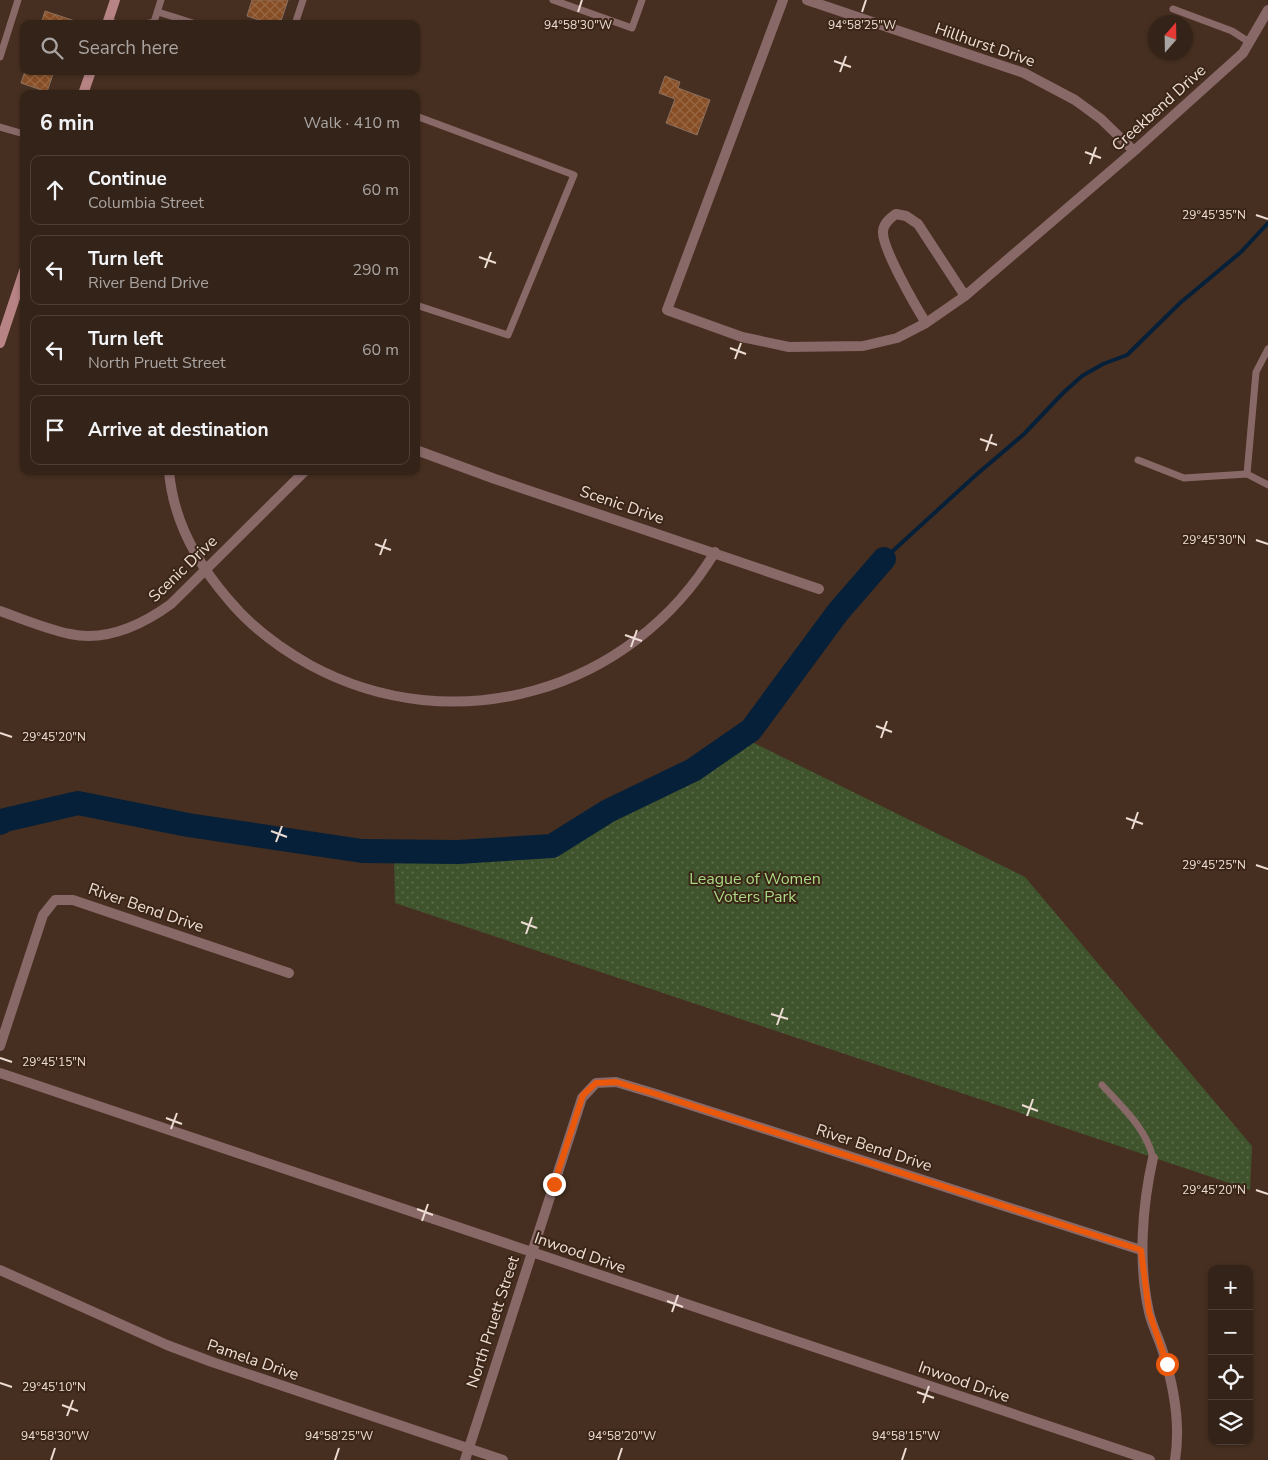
<!DOCTYPE html>
<meta charset="utf-8">
<style>
:root{--surface:#342318;--page:#3f2f25;--text:#f1f3f6;--muted:#a9a4a2;--line:#4e4037}
body{margin:0;font-family:"Nunito Sans",sans-serif;background:var(--page);color:var(--text)}
.controls{position:absolute;right:15px;bottom:15px;display:grid;overflow:hidden;border-radius:10px;box-shadow:0 1px 4px #0004}
.controls button{width:45px;height:45px;display:grid;place-items:center;padding:0;border:0;border-bottom:1px solid var(--line);background:var(--surface);color:var(--text);font:25px sans-serif}
.compass{position:absolute;left:1148px;top:15px;width:45px;height:45px;border-radius:50%;background:var(--surface);box-shadow:0 1px 4px #0004;rotate:20deg}
.stop{position:absolute;width:15px;height:15px;margin:-11px;border:4px solid #ea580c;border-radius:50%;background:#fff}
.stop.end{background:#ea580c;border-color:#fff;box-shadow:0 1px 5px #0008}
.list{margin:0;padding:0;list-style:none}
h2{display:flex;justify-content:space-between;align-items:center;height:65px;margin:0;padding:0 20px;font-size:21px}
h2 small{font-size:16px;font-weight:400;color:var(--muted)}
.list li{display:grid;grid-template-columns:32px 1fr auto;gap:15px;align-items:center;box-sizing:border-box;height:70px;margin:0 10px 10px;padding:0 10px;border:1px solid var(--line);border-radius:10px}
.list b{display:block;font-size:19px;white-space:nowrap}
.list p{margin:0;font-size:16px;white-space:nowrap;color:var(--muted)}
.list em{font-size:16px;font-style:normal;color:var(--muted)}
.icon{flex:none;width:28px;height:28px;fill:none;stroke:currentColor;stroke-width:2;stroke-linecap:round;stroke-linejoin:round}
.map{position:relative;flex:none;width:1268px;height:1460px;overflow:hidden}
.search{position:absolute;background:var(--surface);box-shadow:0 1px 4px #0004;left:20px;top:20px;width:400px;height:55px;display:flex;align-items:center;gap:12px;box-sizing:border-box;padding:0 18px;border-radius:10px;color:var(--muted);font-size:19px}
.panel{position:absolute;background:var(--surface);box-shadow:0 1px 4px #0004;left:20px;top:90px;width:400px;height:385px;border-radius:10px}
.map>svg:first-child{display:block}
.park{fill:url(#park-dots)}
.lines{fill:none;stroke-linecap:round;stroke-linejoin:round}
.stream{stroke:#062039;stroke-width:4}
.river{stroke:#062039;stroke-width:24}
.building{fill:url(#building-cross-hatch);stroke:#8a6f5f}
.service{stroke:#896868;stroke-width:7}
.minor{stroke:#896868;stroke-width:10}
.secondary{stroke:#b78384;stroke-width:10}
.route{stroke:#ea580c;stroke-width:6}
.ticks{fill:none;stroke:#ecdcd3;stroke-width:2}
.labels{text-anchor:middle;dominant-baseline:central;stroke-width:4;stroke-linejoin:round;paint-order:stroke}
.street-label{font-size:16px;fill:#ecdcd3;stroke:#3b2517}
.park-label{font-size:16px;fill:#a9d982;stroke:#3b2517}
.ticks-label{font-size:12px;text-anchor:middle;fill:#ecdcd3;stroke:#3b2517;stroke-width:4;stroke-linejoin:round;paint-order:stroke}
</style>
<div class="map">
<svg width="1268" height="1460" viewBox="0 0 1268 1460">
<defs>
<pattern id="park-dots" width="8" height="8" patternUnits="userSpaceOnUse" patternTransform="scale(1.25)"><rect width="8" height="8" fill="#3f542d"/><path d="M2 2h.1M6 6h.1" fill="none" stroke="#5b6c4b" stroke-width="1.8" stroke-linecap="round"/></pattern>
<pattern id="building-cross-hatch" width="8" height="8" patternUnits="userSpaceOnUse" patternTransform="scale(1.25)"><rect width="8" height="8" fill="#874e25"/><path d="M0 0l8 8M0 8l8-8" fill="none" stroke="#986744"/></pattern>
</defs>
<rect width="100%" height="100%" fill="#462f20"/>
<!-- park -->
<path class="park" d="M752 742 1025 877 1252 1146 1250 1190 395 903 394 859 540 856Z"/>
<g class="lines">
<!-- stream -->
<path class="stream" d="M884 559 976 475 1024 434 1063 393 1082 376 1103 364 1127 355 1180 303 1241 252 1268 223"/>
<!-- river -->
<path class="river" d="M0 823 5 820 78 803 188 825 362 851 458 852 552 846 608 811 693 770 751 730 838 612 884 559"/>
</g>
<!-- building -->
<path class="building" d="M252 0H288L280 24H270L247 16Z
M45 11 78 22 77 24H41Z
M25 71H54L47 92 21 83Z
M665 76 680 82 678 88 710 100 697 135 666 123 675 99 659 93Z"/>
<g class="lines">
<!-- service -->
<path class="service" d="M553 0 632 28 642 0
M1173 9 1232 31 1249 42
M158 12 196 24
M108 21 118 24
M146 24 154 22 161 0
M295 24 303 0
M0 57 18 0
M416 116 574 175 508 335 416 305
M0 127 24 134
M1268 349 1256 372 1247 474 1268 485
M1138 460 1184 478 1247 474
M1102 1085C1122 1107 1146 1128 1153 1158"/>
<!-- minor -->
<path class="minor" d="M783 0 667 310 742 337 789 347 863 346 897 338 926 323 965 296 1134 151 1243 53 1268 10
M807 0 1024 73 1075 100 1101 119 1134 151
M926 323C916 307 882 248 883 232 883 224 890 218 896 214L906 216 918 224 965 296
M416 450 495 479 819 589
M169 471C173 520 197 563 228 599 251 627 278 647 310 665 454 743 631 692 715 552
M0 611C23 619 46 629 70 634 107 642 142 625 171 604L305 471
M0 1046 43 915 55 900H73L289 973
M0 1073 1150 1460
M1153 1158C1142 1206 1138 1264 1149 1312 1152 1326 1159 1338 1163 1352 1174 1387 1181 1423 1175 1460
M0 1270 167 1345 212 1362 503 1460
M465 1460 582 1098 596 1083 616 1082 656 1094 1141 1250"/>
<!-- secondary -->
<path class="secondary" d="M107 24 115 0
M83 94 91 71
M0 343 24 271"/>
</g>
<g class="lines">
<!-- route -->
<path class="route" d="M554 1184 583 1095 596 1083 616 1082 656 1094 1141 1250 1149 1312 1167 1364"/>
</g>
<!-- ticks -->
<path class="ticks" d="M578 12 582 0M862 12 866 0M834 61 851 67M840 72 846 56M1085 152 1101 158M1090 164 1096 147M1256 215 1268 219M479 257 496 263M485 268 491 252M730 348 746 354M735 359 741 343M980 439 997 445M986 451 992 434M1256 540 1268 544M375 544 391 550M380 555 386 539M625 635 642 641M631 647 637 630M876 726 892 732M0 733 12 737M881 738 887 721M1126 818 1143 824M1132 829 1138 812M271 831 287 837M276 842 282 826M1256 865 1268 869M521 922 537 928M526 934 532 917M771 1014 788 1019M777 1025 783 1008M0 1058 12 1062M1022 1105 1038 1111M1027 1116 1033 1099M166 1118 182 1124M171 1129 177 1113M1256 1190 1268 1194M417 1209 433 1215M422 1221 428 1204M667 1301 683 1307M672 1312 678 1295M0 1383 12 1387M917 1392 934 1398M923 1403 929 1386M62 1405 78 1411M67 1416 73 1400M51 1460 55 1448M335 1460 339 1448M618 1460 622 1448M902 1460 906 1448"/>
<g class="labels">
<!-- street labels -->
<g class="street-label">
<text transform="translate(985 45) rotate(19)">Hillhurst Drive</text>
<text transform="translate(1159 108) rotate(-42)">Creekbend Drive</text>
<text transform="translate(622 505) rotate(19)">Scenic Drive</text>
<text transform="translate(183 569) rotate(-44)">Scenic Drive</text>
<text transform="translate(146 908) rotate(19)">River Bend Drive</text>
<text transform="translate(874 1148) rotate(18)">River Bend Drive</text>
<text transform="translate(580 1253) rotate(19)">Inwood Drive</text>
<text transform="translate(493 1322) rotate(-72)">North Pruett Street</text>
<text transform="translate(253 1360) rotate(19)">Pamela Drive</text>
<text transform="translate(964 1382) rotate(19)">Inwood Drive</text>
</g>
<!-- park labels -->
<g class="park-label">
<text x="755" y="879">League of Women<tspan x="755" dy="18">Voters Park</tspan></text>
</g>
</g>
<g class="ticks-label">
<text x="578" y="29">94°58'30"W</text>
<text x="862" y="29">94°58'25"W</text>
<text x="1214" y="219">29°45'35"N</text>
<text x="1214" y="544">29°45'30"N</text>
<text x="54" y="741">29°45'20"N</text>
<text x="1214" y="869">29°45'25"N</text>
<text x="54" y="1066">29°45'15"N</text>
<text x="1214" y="1194">29°45'20"N</text>
<text x="54" y="1391">29°45'10"N</text>
<text x="55" y="1440">94°58'30"W</text>
<text x="339" y="1440">94°58'25"W</text>
<text x="622" y="1440">94°58'20"W</text>
<text x="906" y="1440">94°58'15"W</text>
</g>
</svg>
<div class="controls">
<button>+</button>
<button>−</button>
<button><svg class="icon" aria-label="locate" viewBox="0 0 24 24"><circle cx="12" cy="12" r="6"/><path d="M12 2v4M12 18v4M2 12h4M18 12h4"/></svg></button>
<button><svg class="icon" aria-label="layers" viewBox="0 0 24 24"><path d="M12 4l9 5-9 5-9-5zM3 14l9 5 9-5"/></svg></button>
</div>
<svg class="compass" viewBox="-18 -18 36 36"><path d="M0-13l5 13h-10z" fill="#e53935"/><path d="M0 13l5-13h-10z" fill="#a9a4a2"/></svg>
<div class="stop" style="left:1167px;top:1364px"></div>
<div class="stop end" style="left:554px;top:1184px"></div>
<div class="search"><svg class="icon" aria-label="search" viewBox="0 0 24 24"><circle cx="10" cy="10" r="6"/><path d="M15 15l6 6"/></svg>Search here</div>
<section class="panel">
<h2>6 min<small>Walk · 410 m</small></h2>
<ul class="list">
<li><svg class="icon" aria-label="ahead" viewBox="0 0 24 24"><path d="M12 20V5M6 11l6-6 6 6"/></svg><div><b>Continue</b><p>Columbia Street</p></div><em>60 m</em></li>
<li><svg class="icon" aria-label="left" viewBox="0 0 24 24"><path d="M17 20v-9H6M10 6l-5 5 5 5"/></svg><div><b>Turn left</b><p>River Bend Drive</p></div><em>290 m</em></li>
<li><svg class="icon" aria-label="left" viewBox="0 0 24 24"><path d="M17 20v-9H6M10 6l-5 5 5 5"/></svg><div><b>Turn left</b><p>North Pruett Street</p></div><em>60 m</em></li>
<li><svg class="icon" aria-label="arrive" viewBox="0 0 24 24"><path d="M6 21V4h12l-3 4 3 4H6"/></svg><div><b>Arrive at destination</b></div></li>
</ul>
</section>
</div>
